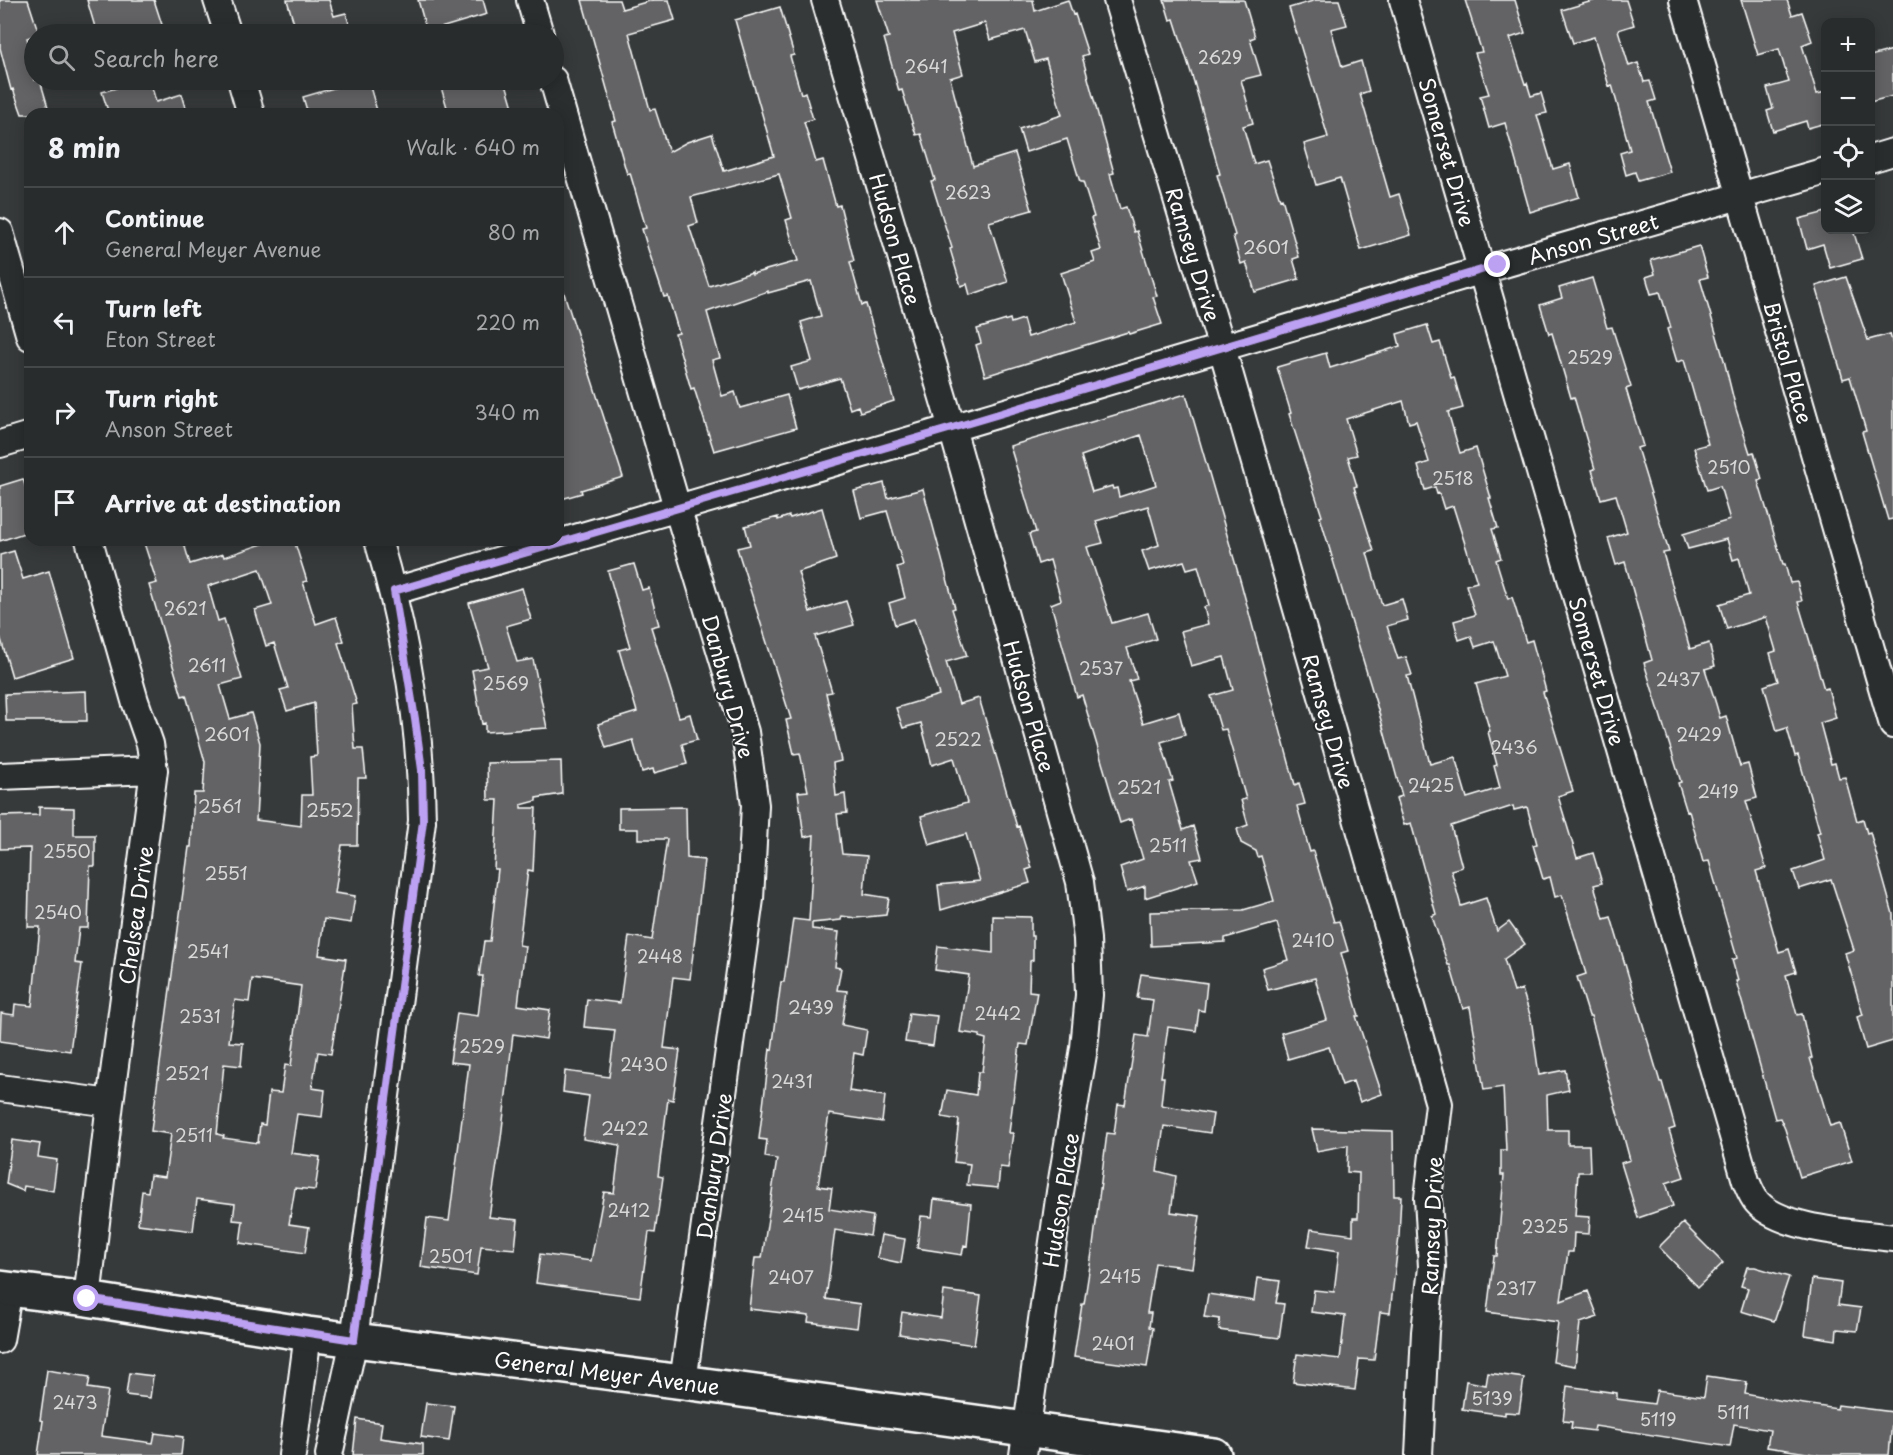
<!DOCTYPE html>
<meta charset="utf-8">
<style>
:root{--surface:#292c2c;--page:#313434;--text:#f1f3f6;--muted:#a5a7a9;--line:#454848}
body{margin:0;font-family:"Playpen Sans",sans-serif;background:var(--page);color:var(--text)}
.controls{position:absolute;right:18px;top:18px;display:grid;overflow:hidden;border-radius:12px;box-shadow:0 3px 15px #0003}
.controls button{width:54px;height:54px;display:grid;place-items:center;padding:0;border:0;border-bottom:2px solid var(--line);background:var(--surface);color:var(--text);font:30px sans-serif}
.stop{position:absolute;width:18px;height:18px;margin:-14px;border:4px solid #bca0f2;border-radius:50%;background:#fff}
.stop.end{background:#bca0f2;border-color:#fff;box-shadow:0 2px 6px #0008}
.list{margin:0;padding:0;list-style:none}
h2{display:flex;justify-content:space-between;align-items:center;height:78px;margin:0;padding:0 24px;font-size:26px}
h2 small{font-size:20px;font-weight:400;color:var(--muted)}
.list li{display:grid;grid-template-columns:39px 1fr auto;gap:18px;align-items:center;box-sizing:border-box;height:90px;padding:0 24px;border-top:2px solid var(--line)}
.list b{display:block;font-size:22px;white-space:nowrap}
.list p{margin:0;font-size:20px;white-space:nowrap;color:var(--muted)}
.list em{font-size:20px;font-style:normal;color:var(--muted)}
.icon{flex:none;width:33px;height:33px;fill:none;stroke:currentColor;stroke-width:2;stroke-linecap:round;stroke-linejoin:round}
.map{position:relative;flex:none;width:1893px;height:1455px;overflow:hidden}
.search{position:absolute;background:var(--surface);box-shadow:0 3px 15px #0003;left:24px;top:24px;width:540px;height:66px;display:flex;align-items:center;gap:15px;box-sizing:border-box;padding:0 21px;border-radius:33px;color:var(--muted);font-size:22px}
.panel{position:absolute;background:var(--surface);box-shadow:0 3px 15px #0003;left:24px;top:108px;width:540px;height:438px;border-radius:18px}
.map>svg:first-child{display:block}
.building{fill:#636465;stroke:#fff;stroke-width:1.5;fill-rule:evenodd}
.lines{fill:none;stroke-linecap:round;stroke-linejoin:round}
.minor-casing{stroke:#fff;stroke-width:30}
.secondary-casing{stroke:#fff;stroke-width:38}
.minor{stroke:#2a2d2e;stroke-width:26}
.secondary{stroke:#2a2d2e;stroke-width:33}
.route{stroke:#bca0f2;stroke-width:8}
.labels{text-anchor:middle;dominant-baseline:central;stroke-width:4.5;stroke-linejoin:round;paint-order:stroke}
.number-label{font-size:18px;fill:#d8d8d8}
.street-label{font-size:21px;fill:#fff;stroke:#2a2d2e}
</style>
<div class="map">
<svg width="1893" height="1455" viewBox="0 0 1893 1455">
<rect width="100%" height="100%" fill="#373a3b"/>
<filter id="ink" filterUnits="userSpaceOnUse"><feTurbulence type="fractalNoise" baseFrequency=".0167" numOctaves="2"/><feDisplacementMap in="SourceGraphic" scale="12" xChannelSelector="R" yChannelSelector="G"/><feConvolveMatrix kernelMatrix="1 2 1 2 8 2 1 2 1" color-interpolation-filters="sRGB"/></filter>
<g filter="url(#ink)">
<!-- building -->
<path class="building" d="M0 0H28L39 34 27 38 34 63V80H40L50 114H22L13 89 11 90 0 48Z
M87 0H154L165 34H97Z
M287 0H329L334 16 346 13 352 34H289L288 29 295 27Z
M418 0H483L487 14 427 32Z
M582 0H619L622 9 653 0H669L675 20 629 33 650 110 655 109 669 152 687 142 712 134 724 171 774 156 735 20 780 7 794 55 790 56 801 94 805 92 813 119 804 122 816 162 823 160 836 206 840 205 854 261 850 262 862 305 866 304 894 401 860 412 858 406 850 409 840 378 798 390 791 367 812 361 801 322 821 316 811 281 768 293V291L707 312 720 358 712 360 722 396 735 392 740 408 787 395 796 428 714 451 694 388 691 389 675 334 679 333 668 296 664 297 648 249 642 229 646 228 630 173 627 174 612 122 616 121ZM779 174 792 218 786 220 798 261 752 274V272L709 286 689 226 698 223 691 197Z
M877 0H1033L1035 11 1068 0 1073 15 1075 14 1088 54 1082 56 1114 173 1110 174 1120 209 1126 207 1134 232 1137 231 1157 296 1153 297 1162 324 1129 334 1128 332 985 376 976 345 981 343 977 329 1010 319 1011 323 1023 319 1028 337 1076 322 1061 273 1095 262 1092 253 1101 250 1091 218 1094 217 1083 182H1080L1067 139 1026 152 1019 129 1062 115 1046 59 1035 62 1025 30 990 40 985 23 952 33 963 74 950 78 973 166 1015 153 1032 210 989 222 1008 282 970 295 967 284 961 286 950 249 952 248 931 181 935 180 921 134 916 135 902 90 899 91 884 38 889 37Z
M1164 0H1244L1255 37 1250 39 1261 75 1241 80 1253 123 1243 126 1254 164 1267 160 1280 199 1282 198 1299 257 1293 259 1299 279 1255 292 1246 262 1241 264 1233 236 1235 235 1217 175 1220 174 1194 82 1174 19 1170 20Z
M1316 0H1339L1347 25 1331 29 1342 67 1361 61 1369 91 1360 94 1390 197 1399 194 1411 235 1361 250 1340 178 1316 185 1304 144 1328 137 1289 8Z
M1465 0H1515L1525 33 1510 38 1525 84 1527 83 1531 96 1541 93 1547 113 1537 115 1553 169 1570 164 1579 197 1530 212 1505 123 1489 128 1480 96 1489 94 1475 53 1482 52Z
M1596 0H1626L1634 25 1618 30 1629 66 1638 63 1644 82 1650 81 1656 100 1649 102 1670 172 1638 181 1635 172 1626 175 1620 153 1630 150 1612 85 1609 86 1594 37 1573 43 1562 10Z
M1741 0H1787L1792 15 1802 12 1812 41 1802 45 1817 94 1826 92V123L1808 128 1806 121 1773 131 1767 111 1773 109 1767 88 1789 82 1779 49 1758 55Z
M1893 50V96L1870 102V56Z
M130 80H150L156 102 182 94 188 114H109L102 92 116 88 114 84Z
M361 80H368L378 114H308L303 97Z
M455 80H505L515 114H449L440 84Z
M1826 212V230H1853L1862 259 1830 268 1823 244 1807 249 1799 219Z
M1699 246 1708 277 1700 279 1724 360 1736 409 1750 453 1754 452 1762 479 1758 481 1783 564H1785L1790 583 1797 582 1802 601 1798 602 1824 689 1828 688 1836 718 1820 723 1831 764 1835 763 1839 778 1845 777 1857 821 1863 819 1867 833 1870 832 1893 914V1041L1866 1049 1857 1017 1863 1015 1845 953 1854 950 1831 879 1799 889 1793 871 1825 860 1817 833 1820 832 1798 755 1795 756 1787 728 1777 731 1764 686 1778 681 1770 653 1776 651 1766 617 1727 629 1719 604 1749 595 1739 558 1733 560 1727 539 1688 549 1683 534 1730 520 1720 486 1707 490 1694 448 1708 444 1684 360 1677 362 1667 329 1671 328 1660 292 1651 294 1646 277 1655 274 1651 260Z
M1846 277 1868 340 1890 334 1893 345V519L1888 520 1862 432 1866 431 1850 377 1843 379 1816 286Z
M1592 278 1607 328 1612 327 1631 387 1626 389 1643 446 1637 448 1669 552 1663 553 1690 649 1709 643 1715 666 1705 669 1716 704 1720 718 1726 716 1740 766 1748 764 1757 798 1746 801 1766 868 1756 871 1779 952 1789 949 1796 972 1786 975 1797 1015 1802 1014 1812 1058H1810L1830 1126 1840 1123 1852 1161 1800 1177 1785 1129 1780 1118 1775 1119 1736 981H1738L1732 960 1737 958 1709 861 1703 862 1689 811 1687 812 1678 783 1681 782 1644 663 1652 660 1625 562 1616 565 1608 538 1627 532 1616 495 1601 499 1592 470 1595 469 1574 397 1571 398 1552 333 1549 334 1540 305 1562 298 1559 288Z
M562 287 623 477 581 490 582 493 558 500V288Z
M1427 325 1433 344 1440 342 1451 378 1454 377 1463 408 1448 412 1460 453 1476 448 1491 498H1489L1498 528 1492 529 1501 558 1496 560 1508 599 1512 597 1526 642 1532 640 1546 691 1543 692 1573 791 1558 796 1577 858 1593 853 1602 883 1594 885 1604 919 1611 917 1660 1082H1662L1675 1128 1669 1130 1684 1177 1666 1183 1673 1206 1638 1218 1621 1163 1630 1160 1591 1016H1589L1577 977 1586 974 1562 895 1555 897 1550 877 1543 879 1533 845 1537 844 1527 807 1514 810 1513 806 1451 826 1462 867 1451 870 1461 906 1486 898 1497 931 1509 922 1525 944 1504 959 1514 992 1522 989 1531 1018 1539 1075 1565 1070 1569 1090 1547 1095 1548 1130H1568V1145H1589L1590 1172H1578L1575 1216 1590 1217 1589 1234 1574 1233 1573 1252H1568L1561 1301 1588 1291 1598 1317 1580 1323 1575 1366 1553 1362 1558 1322 1487 1312 1494 1256H1497L1504 1175H1501V1150H1506L1503 1087 1484 1090 1470 1007 1463 1009 1450 965H1448L1432 916 1436 914 1411 823 1404 825 1396 798 1402 796 1379 713 1320 517 1322 516 1289 414 1291 413 1277 367 1326 353 1330 368 1400 346 1397 334ZM1403 401 1409 423 1416 421 1429 462 1418 466 1425 490 1435 487 1437 494 1439 493 1444 509 1453 506 1477 582 1466 585 1475 615 1454 621 1459 640 1471 636 1475 647 1494 641 1505 676 1476 684 1490 731 1488 732 1497 765 1494 766 1500 788 1467 798 1455 757 1430 764 1407 676 1412 675 1406 657 1398 659 1387 626 1408 620 1402 599 1382 605 1367 553 1374 551 1354 487 1357 486 1348 457 1357 455 1346 419Z
M1186 394 1241 583 1295 785 1299 783 1305 804 1297 806 1310 852 1313 851 1334 922 1339 921 1348 951 1341 953 1359 1016H1356L1382 1094 1360 1102 1353 1081 1342 1085 1329 1047 1288 1059 1281 1033 1327 1020 1315 978 1268 990 1262 968 1288 960 1277 923 1225 938V942L1151 946 1150 912 1243 910 1274 901 1261 856 1258 857 1256 851 1241 843 1237 829 1248 825 1241 800 1246 799 1226 729 1221 730 1211 696 1233 690 1224 657 1191 666 1181 631 1208 624 1204 607 1209 605 1198 566 1187 569 1184 561 1149 571 1142 551 1159 545 1148 506 1096 521 1103 543 1087 547 1112 623 1148 613 1156 639 1127 648 1137 679 1129 681 1143 723 1179 712 1185 735 1161 742 1173 781 1169 782 1183 830 1193 826 1202 858 1191 860 1198 881 1145 898V886L1127 892 1120 867 1143 859 1131 819 1120 823 1082 695 1077 697 1051 604 1061 600 1050 560 1038 564 1029 534 1036 532 1010 446ZM1141 435 1156 485 1119 497 1117 488 1113 489 1112 486 1092 492 1081 456Z
M23 479 30 500V531L0 541V486Z
M884 483 888 498 923 489 955 608 952 609 967 656 946 662 959 704 979 698 1017 827 1019 826 1032 868 1026 870 1030 883 941 910 938 885 980 881 966 834 929 845 921 816 967 803 954 758 932 765 921 723 903 728 896 708 939 695 914 619 895 625 889 603 905 598 897 567 903 565 887 511 861 518 854 491Z
M822 508 836 559 798 572 810 612 846 601 854 625 815 636 832 692 826 693 841 761 833 763 836 796 845 794 847 813 837 814 842 854 867 856 864 894 889 898 886 915 856 918 842 916 841 920 812 923V929L839 932 835 967 841 968 837 990 847 991 842 1025 867 1030 863 1055 854 1053 849 1091 885 1096 882 1122 829 1114 818 1186 832 1188 829 1209 873 1216 870 1236 835 1230 826 1299 860 1304 857 1328 808 1322 809 1316 749 1309 755 1258H762L777 1159 765 1157 767 1140 759 1139 770 1049 772 1050 781 982H784L793 919 809 921 814 835 804 837 798 792 808 791 800 753 794 754 786 720 791 719 737 548 750 545 745 526 778 517V520L789 516 790 518Z
M143 540H183L190 564 223 554 224 557 274 540H294L307 581 303 582 316 624 336 617 344 641 338 643 357 704 352 705 355 749H363L366 778H358L357 845H342L335 893 355 896 351 923 324 919 319 955 346 959 331 1054 318 1052 312 1088 325 1090 322 1117 297 1114 291 1153 320 1157 315 1190 295 1188 289 1224 309 1227 305 1253 240 1243 243 1221 233 1220 235 1204 197 1199 193 1231 138 1224 142 1191 148 1192 150 1175 165 1177 171 1134 151 1131 189 847H191L194 793H203L205 762 186 695 182 696 149 585 157 583ZM260 569 272 605 255 610 266 646 274 643 288 688 280 690 287 711 314 703 317 756 310 757 312 795H302L301 826 256 820 260 743 251 713 230 719 220 685 242 679 224 619 218 621 208 586ZM252 979 301 986 291 1066 285 1065 281 1093 269 1092 265 1125 260 1124 258 1143 223 1138 224 1136 217 1134 224 1064 241 1066 243 1043 229 1042 235 1000 249 1002Z
M14 551 23 579 49 571 74 658 12 677 0 636V555Z
M634 564 642 590 649 588 659 625 651 627 679 717 690 714 697 740 682 744 687 764 654 773 653 769 642 772 633 740 606 748 598 724 637 712 619 650 630 647 608 571Z
M522 588 531 619 506 626 517 662 533 659 547 728 485 732V723L482 724 472 670 488 667 469 603Z
M86 691 87 721H6L5 694Z
M561 761 562 794 536 798V801L521 805V808H536L533 871 528 870 519 945 525 946 518 1005 550 1010 546 1039 513 1034 501 1138 489 1217 518 1220 515 1249 481 1246 477 1275 421 1267 427 1218 449 1221 469 1064 450 1062 457 1013 478 1016 483 976H479L484 941H490L498 869H494L498 800H488L487 763Z
M39 807 74 808V835H95V866H90L88 928H79L75 963 82 964 70 1051 0 1041 1 1013 14 1015 15 1004 32 1006 40 927H28L30 848 0 849V816L39 815Z
M686 807 687 858 704 860 690 979 673 977 664 1048 680 1050 673 1100 668 1099 658 1176 663 1177 655 1233 649 1232 640 1297 536 1283 540 1254 591 1261 604 1192 614 1193 620 1145 583 1139 589 1096 563 1092 565 1071 609 1077 615 1030 584 1027 587 999 620 1003 629 936 652 940 667 839H638V829H619V808Z
M993 916 1031 917V936H1033V960L1030 961 1029 991 1037 992 1028 1045 1020 1044 1009 1133H1013L1008 1168 1000 1167 998 1188 967 1185 970 1164 954 1162 959 1120 942 1117 947 1090 976 1095 978 1072H982L986 1039 979 1037 980 1035 960 1032 969 975 935 970 938 946 993 953Z
M1141 974 1207 983 1204 1011 1199 1010 1196 1031 1168 1027 1161 1077H1164L1161 1105 1213 1114 1210 1133 1164 1126 1157 1171 1176 1176 1171 1212 1200 1216 1192 1268 1155 1263 1147 1313H1151L1149 1327 1153 1328 1147 1367 1074 1357 1082 1304H1084L1093 1246 1107 1133 1114 1134 1118 1104 1125 1105 1136 1035 1148 1037 1153 1000 1137 998Z
M909 1013 937 1016 933 1046 905 1042Z
M1312 1129 1393 1131 1394 1196H1401L1399 1236 1390 1313 1380 1312 1374 1360 1359 1359 1355 1390 1293 1382 1297 1354 1340 1359 1345 1316 1311 1312 1314 1290 1334 1292 1339 1251 1308 1246 1311 1229 1353 1235V1218H1358L1359 1173 1347 1172 1348 1145 1317 1151Z
M12 1140 40 1144 38 1157 57 1160 53 1191 24 1186 23 1191 6 1184Z
M934 1199 971 1204 967 1246 964 1245 962 1255 917 1248 921 1216 932 1217Z
M1683 1223 1723 1263 1698 1287 1659 1247Z
M881 1235 905 1239 901 1263 877 1258Z
M1747 1267H1755L1789 1277 1774 1321 1741 1311 1748 1288 1741 1286Z
M1257 1278 1280 1281 1276 1303 1284 1304 1279 1338 1219 1330 1220 1319 1204 1317 1208 1294 1254 1301Z
M1812 1279 1841 1283 1838 1305 1861 1308 1857 1331 1837 1329 1836 1340 1805 1335Z
M944 1291 981 1296 974 1345 899 1334 902 1312 941 1318Z
M47 1370 90 1377 88 1388 108 1391 101 1436 153 1443 155 1433 183 1437 181 1455H38L43 1421 40 1420Z
M129 1373 153 1376 150 1398 126 1395Z
M1488 1373 1524 1378 1519 1413 1505 1412V1415L1462 1409 1466 1381 1486 1385Z
M1707 1376 1747 1382 1745 1394 1765 1398 1837 1409 1838 1405 1893 1412 1889 1455H1820L1767 1447 1770 1430 1734 1424 1730 1447 1595 1426 1594 1431 1571 1428 1572 1422 1563 1421 1567 1386 1617 1393V1399L1654 1404 1657 1390 1704 1397Z
M426 1403 454 1406 449 1441 421 1437Z
M357 1419 382 1423 380 1438 423 1444V1455H353Z"/>
<g class="lines">
<defs>
<path id="minor" d="M217 0 228 34
M530 0 540 34
M825 0 952 428 1080 882 1087 939 1089 995 1084 1048 1060 1192 1023 1455
M1117 0 1222 348 1439 1104 1428 1198 1432 1267 1425 1332 1419 1455
M1403 0 1746 1181C1749 1188 1752 1196 1757 1202 1781 1230 1857 1233 1893 1238
M1683 0 1893 725
M241 80 251 114
M553 80 677 507 745 732 755 805 750 899 683 1382
M1870 159 1893 152
M0 232 30 337
M0 444 30 435
M394 591 952 428 1483 270 1826 171
M0 776 154 770
M0 1088 110 1103
M87 1299 110 1103 154 770 150 744 135 701 89 540
M0 1340 9 1289
M292 1455 308 1334
M329 1455 354 1340 422 821C421 727 405 630 378 540"/>
<path id="secondary" d="M0 1288 87 1299 308 1334 683 1382 1214 1455"/>
</defs>
<!-- minor casing -->
<use href="#minor" class="minor-casing"/>
<!-- secondary casing -->
<use href="#secondary" class="secondary-casing"/>
<!-- minor -->
<use href="#minor" class="minor"/>
<!-- secondary -->
<use href="#secondary" class="secondary"/>
</g>
</g>
<g class="lines" filter="url(#ink)">
<!-- route -->
<path class="route" d="M87 1299 354 1340 423 821 422 770 415 719 394 591 952 428 1498 265"/>
</g>
<g class="labels">
<!-- number labels -->
<g class="number-label">
<text x="1220" y="56">2629</text>
<text x="926" y="65">2641</text>
<text x="968" y="191">2623</text>
<text x="1266" y="246">2601</text>
<text x="1590" y="356">2529</text>
<text x="1729" y="466">2510</text>
<text x="1453" y="477">2518</text>
<text x="185" y="607">2621</text>
<text x="207" y="664">2611</text>
<text x="1101" y="667">2537</text>
<text x="1678" y="678">2437</text>
<text x="506" y="682">2569</text>
<text x="227" y="733">2601</text>
<text x="1699" y="733">2429</text>
<text x="958" y="738">2522</text>
<text x="1514" y="746">2436</text>
<text x="1431" y="784">2425</text>
<text x="1139" y="786">2521</text>
<text x="1718" y="790">2419</text>
<text x="220" y="805">2561</text>
<text x="330" y="809">2552</text>
<text x="1168" y="844">2511</text>
<text x="67" y="850">2550</text>
<text x="226" y="872">2551</text>
<text x="58" y="911">2540</text>
<text x="1313" y="939">2410</text>
<text x="208" y="950">2541</text>
<text x="660" y="955">2448</text>
<text x="811" y="1006">2439</text>
<text x="998" y="1012">2442</text>
<text x="200" y="1015">2531</text>
<text x="482" y="1045">2529</text>
<text x="644" y="1063">2430</text>
<text x="187" y="1072">2521</text>
<text x="792" y="1080">2431</text>
<text x="625" y="1127">2422</text>
<text x="194" y="1134">2511</text>
<text x="629" y="1209">2412</text>
<text x="803" y="1214">2415</text>
<text x="1545" y="1225">2325</text>
<text x="451" y="1255">2501</text>
<text x="1120" y="1275">2415</text>
<text x="791" y="1276">2407</text>
<text x="1516" y="1287">2317</text>
<text x="1113" y="1342">2401</text>
<text x="1492" y="1397">5139</text>
<text x="75" y="1401">2473</text>
<text x="1733" y="1411">5111</text>
<text x="1658" y="1418">5119</text>
</g>
<!-- street labels -->
<g class="street-label">
<text transform="translate(1448 152) rotate(74)">Somerset Drive</text>
<text transform="translate(1593 238) rotate(-16)">Anson Street</text>
<text transform="translate(896 239) rotate(74)">Hudson Place</text>
<text transform="translate(1194 254) rotate(73)">Ramsey Drive</text>
<text transform="translate(1789 362) rotate(74)">Bristol Place</text>
<text transform="translate(1598 671) rotate(74)">Somerset Drive</text>
<text transform="translate(729 686) rotate(75)">Danbury Drive</text>
<text transform="translate(1030 706) rotate(74)">Hudson Place</text>
<text transform="translate(1329 721) rotate(74)">Ramsey Drive</text>
<text transform="translate(135 915) rotate(-82)">Chelsea Drive</text>
<text transform="translate(713 1166) rotate(-82)">Danbury Drive</text>
<text transform="translate(1060 1200) rotate(-81)">Hudson Place</text>
<text transform="translate(1431 1226) rotate(-88)">Ramsey Drive</text>
<text transform="translate(607 1372) rotate(7)">General Meyer Avenue</text>
</g>
</g>
</svg>
<div class="controls">
<button>+</button>
<button>−</button>
<button><svg class="icon" aria-label="locate" viewBox="0 0 24 24"><circle cx="12" cy="12" r="6"/><path d="M12 2v4M12 18v4M2 12h4M18 12h4"/></svg></button>
<button><svg class="icon" aria-label="layers" viewBox="0 0 24 24"><path d="M12 4l9 5-9 5-9-5zM3 14l9 5 9-5"/></svg></button>
</div>
<div class="stop" style="left:87px;top:1299px"></div>
<div class="stop end" style="left:1498px;top:265px"></div>
<div class="search"><svg class="icon" aria-label="search" viewBox="0 0 24 24"><circle cx="10" cy="10" r="6"/><path d="M15 15l6 6"/></svg>Search here</div>
<section class="panel">
<h2>8 min<small>Walk · 640 m</small></h2>
<ul class="list">
<li><svg class="icon" aria-label="ahead" viewBox="0 0 24 24"><path d="M12 20V5M6 11l6-6 6 6"/></svg><div><b>Continue</b><p>General Meyer Avenue</p></div><em>80 m</em></li>
<li><svg class="icon" aria-label="left" viewBox="0 0 24 24"><path d="M17 20v-9H6M10 6l-5 5 5 5"/></svg><div><b>Turn left</b><p>Eton Street</p></div><em>220 m</em></li>
<li><svg class="icon" aria-label="right" viewBox="0 0 24 24"><path d="M7 20v-9h11M14 6l5 5-5 5"/></svg><div><b>Turn right</b><p>Anson Street</p></div><em>340 m</em></li>
<li><svg class="icon" aria-label="arrive" viewBox="0 0 24 24"><path d="M6 21V4h12l-3 4 3 4H6"/></svg><div><b>Arrive at destination</b></div></li>
</ul>
</section>
</div>
